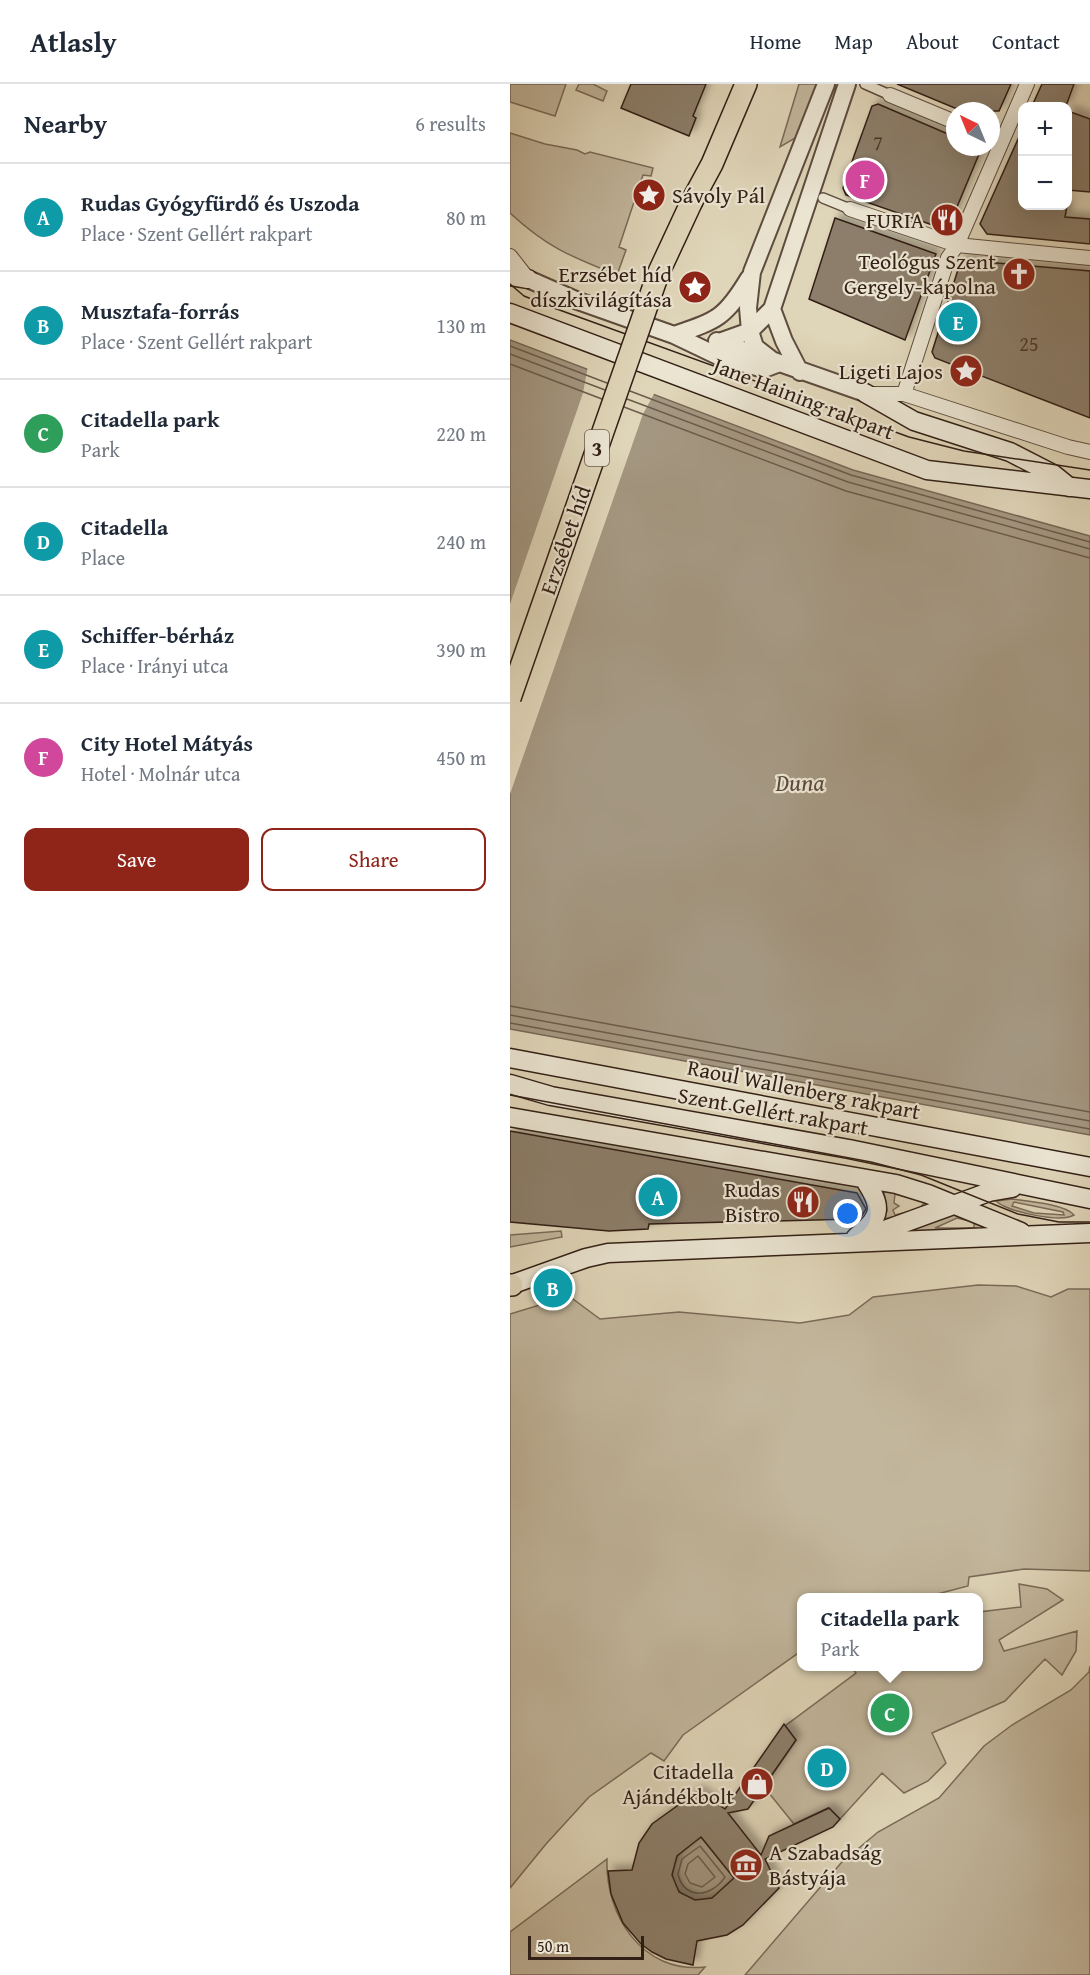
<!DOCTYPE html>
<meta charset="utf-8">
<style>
:root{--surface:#fff;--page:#f2f2f3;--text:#1f2937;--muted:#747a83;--line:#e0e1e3;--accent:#8f2418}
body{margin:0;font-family:"Gentium Book Plus",serif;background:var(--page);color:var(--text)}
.controls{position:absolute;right:18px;top:18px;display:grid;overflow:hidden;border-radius:12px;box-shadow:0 6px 24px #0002}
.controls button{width:54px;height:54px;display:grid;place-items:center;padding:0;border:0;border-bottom:2px solid var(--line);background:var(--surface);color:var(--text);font:30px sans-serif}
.compass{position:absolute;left:436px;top:18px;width:54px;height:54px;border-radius:50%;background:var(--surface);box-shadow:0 6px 24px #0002;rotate:317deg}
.scale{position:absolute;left:18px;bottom:15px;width:116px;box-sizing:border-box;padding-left:6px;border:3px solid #321f15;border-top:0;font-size:16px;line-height:21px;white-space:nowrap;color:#321f15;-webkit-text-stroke:4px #eae4d1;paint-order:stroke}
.you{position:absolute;left:338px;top:1130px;width:21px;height:21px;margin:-15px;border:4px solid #fff;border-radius:50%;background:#1a73e8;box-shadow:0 0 0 9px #1a73e833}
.badge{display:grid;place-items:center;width:39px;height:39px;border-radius:50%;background:var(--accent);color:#fff;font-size:20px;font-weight:700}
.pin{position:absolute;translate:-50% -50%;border:3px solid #fff;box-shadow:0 2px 6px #0006}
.popup{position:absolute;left:287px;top:1509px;width:186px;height:78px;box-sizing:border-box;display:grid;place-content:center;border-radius:12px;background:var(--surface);filter:drop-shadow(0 2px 4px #0005);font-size:20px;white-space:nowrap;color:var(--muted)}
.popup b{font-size:22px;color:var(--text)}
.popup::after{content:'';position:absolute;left:50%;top:100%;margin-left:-12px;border:12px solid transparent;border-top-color:var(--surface)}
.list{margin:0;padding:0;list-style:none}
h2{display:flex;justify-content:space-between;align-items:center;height:78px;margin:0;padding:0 24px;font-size:26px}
h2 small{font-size:20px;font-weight:400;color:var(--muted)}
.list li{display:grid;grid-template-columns:39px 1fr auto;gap:18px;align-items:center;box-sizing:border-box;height:108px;padding:0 24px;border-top:2px solid var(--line)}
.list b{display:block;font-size:22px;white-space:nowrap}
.list p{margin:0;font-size:20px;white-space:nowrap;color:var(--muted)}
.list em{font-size:20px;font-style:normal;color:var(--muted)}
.actions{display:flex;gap:12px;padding:18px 24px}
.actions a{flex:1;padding:14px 0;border:2px solid var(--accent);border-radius:12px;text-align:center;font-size:21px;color:var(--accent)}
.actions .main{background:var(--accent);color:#fff}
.map{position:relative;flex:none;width:580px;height:1891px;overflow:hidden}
header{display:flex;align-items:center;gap:36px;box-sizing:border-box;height:84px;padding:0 30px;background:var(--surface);border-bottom:2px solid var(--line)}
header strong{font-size:28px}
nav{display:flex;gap:33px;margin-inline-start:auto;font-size:21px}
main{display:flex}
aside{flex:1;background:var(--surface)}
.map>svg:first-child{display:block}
.green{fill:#c2b69c;stroke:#7a6a58;stroke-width:1.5;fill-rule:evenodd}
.water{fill:#a49781;stroke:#766756;stroke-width:1.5}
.pier{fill:#dfd5b8}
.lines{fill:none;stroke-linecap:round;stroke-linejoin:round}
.shore{stroke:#6b5b4b;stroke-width:1.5}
.building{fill:#8c7e6a;stroke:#321f15;stroke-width:1.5;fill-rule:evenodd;filter:url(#shadow)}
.pedestrian-casing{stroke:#5d4c3e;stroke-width:12}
.minor-casing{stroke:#5d4c3e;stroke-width:16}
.tertiary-casing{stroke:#5d4c3e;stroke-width:20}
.secondary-casing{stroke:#321f15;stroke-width:21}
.primary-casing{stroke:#321f15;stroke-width:24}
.pedestrian{stroke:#eae4d1;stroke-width:9}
.minor{stroke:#eae4d1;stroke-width:14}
.tertiary{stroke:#eae4d1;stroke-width:16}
.secondary{stroke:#eae4d1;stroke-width:18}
.primary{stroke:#dfd5b8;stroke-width:21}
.tram{stroke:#321f15;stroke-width:1.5}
.primary-bridge-casing{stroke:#321f15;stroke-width:24;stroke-linecap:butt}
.primary-bridge{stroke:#dfd5b8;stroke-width:21}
.labels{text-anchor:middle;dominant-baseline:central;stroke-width:4.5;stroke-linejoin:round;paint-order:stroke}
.number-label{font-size:20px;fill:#48372a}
.shield{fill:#eae4d1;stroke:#695a4d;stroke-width:1.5}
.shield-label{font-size:21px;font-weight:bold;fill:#321f15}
.poi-label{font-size:22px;fill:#321f15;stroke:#eae4d1;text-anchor:end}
.street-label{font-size:22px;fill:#321f15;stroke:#eae4d1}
.water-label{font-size:24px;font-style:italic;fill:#5a493b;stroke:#eae4d1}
</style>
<header>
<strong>Atlasly</strong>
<nav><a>Home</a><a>Map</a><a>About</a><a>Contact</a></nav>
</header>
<main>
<aside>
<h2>Nearby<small>6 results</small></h2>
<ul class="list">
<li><span class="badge" style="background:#0f9aa8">A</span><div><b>Rudas Gyógyfürdő és Uszoda</b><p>Place · Szent Gellért rakpart</p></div><em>80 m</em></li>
<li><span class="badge" style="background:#0f9aa8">B</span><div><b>Musztafa-forrás</b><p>Place · Szent Gellért rakpart</p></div><em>130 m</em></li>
<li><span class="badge" style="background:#2e9e5b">C</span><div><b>Citadella park</b><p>Park</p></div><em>220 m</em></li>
<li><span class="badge" style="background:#0f9aa8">D</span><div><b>Citadella</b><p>Place</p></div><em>240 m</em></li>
<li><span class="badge" style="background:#0f9aa8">E</span><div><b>Schiffer-bérház</b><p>Place · Irányi utca</p></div><em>390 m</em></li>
<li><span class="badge" style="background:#d1479c">F</span><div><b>City Hotel Mátyás</b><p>Hotel · Molnár utca</p></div><em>450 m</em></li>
</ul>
<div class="actions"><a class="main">Save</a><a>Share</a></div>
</aside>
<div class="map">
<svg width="580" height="1891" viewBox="0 0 580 1891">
<defs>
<filter id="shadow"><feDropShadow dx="5.5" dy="-5.5" stdDeviation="3" flood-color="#0004"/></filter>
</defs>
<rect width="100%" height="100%" fill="#dfd5b8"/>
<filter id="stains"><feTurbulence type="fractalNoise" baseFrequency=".00333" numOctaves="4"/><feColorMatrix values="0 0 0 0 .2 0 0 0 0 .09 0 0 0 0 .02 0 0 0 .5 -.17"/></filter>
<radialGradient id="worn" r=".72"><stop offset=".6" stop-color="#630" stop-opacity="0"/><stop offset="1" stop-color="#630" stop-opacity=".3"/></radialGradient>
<!-- green -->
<path class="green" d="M0 0H56L45 32 0 18Z
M69 0H83L97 7 93 17 66 6Z
M289 0H310L292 50 270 63Z
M0 49 35 60 67 66 75 70 80 68 143 84 141 92 133 91 109 163 116 166 107 191C60 172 38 164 0 129Z
M373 1103 409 1113 424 1121 408 1128 372 1135 377 1127ZM385 1110 413 1117 414 1119 409 1125 385 1131 383 1126 389 1122 384 1119Z
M502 1115C516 1117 555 1120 564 1131 551 1139 497 1128 486 1117ZM504 1118 553 1128 554 1131 524 1129 502 1122Z
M447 1130 484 1144 397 1148ZM447 1134 464 1138V1144H425Z
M51 1147 52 1153 0 1163V1151Z
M468 1201 506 1202 541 1213 558 1205H580V1487L514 1485 459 1493 458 1502 416 1513 292 1514 291 1567 173 1651 154 1677 141 1669 79 1713 36 1760 0 1804V1230L59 1212 90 1235 169 1228 290 1239 339 1231 363 1213Z
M509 1500 537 1505 553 1516 489 1556 494 1567 567 1547 566 1567 552 1591 535 1575 495 1617 422 1649 436 1679 418 1697 394 1709 372 1689 330 1735 318 1724 284 1740 254 1703 286 1656 275 1642 346 1589 341 1583 469 1582V1528L511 1523Z
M580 1582V1891H235L331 1779 368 1748 429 1714 474 1662 502 1641 561 1606 579 1588Z
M97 1775C95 1831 132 1890 195 1883L188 1891H0V1848Z"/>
<!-- water -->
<path class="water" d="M0 256 343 386 580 452V1051L0 945Z
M191 1753 224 1794C216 1803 206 1815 194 1816 169 1820 152 1789 168 1771 174 1764 184 1758 191 1753Z"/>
<!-- pier -->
<path class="pier" d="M78 282 145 308 133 330 0 710V520L73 309Z"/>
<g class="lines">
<!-- shore -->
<path class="shore" d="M0 262 97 299
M0 270 95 306
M0 280 92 315
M120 307 341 391 580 458
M117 315 338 398 580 465
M114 323 336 407 580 474
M0 922 580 1028
M0 931 580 1037
M0 939 580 1045
M190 1762 215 1793C202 1813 174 1817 168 1790L172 1775Z
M188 1772 205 1793 192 1803 180 1799 175 1790 178 1780Z"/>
</g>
<!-- building -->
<path class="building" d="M121 0H196L183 32 186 34 179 52 111 24Z
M387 0H501L489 27H452Z
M532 0H564L556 22H522Z
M368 20 445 53V63H472L439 142 431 144 336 111 333 104 344 72 362 22Z
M558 27 580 35V108L558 106Z
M513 44V122H557L555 133 580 135V160L477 150 470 140Z
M325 134 426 170 395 256 299 215Z
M451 176 580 187V334L425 274 422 268Z
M0 1047 347 1109 356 1125 351 1133 345 1135 139 1140 138 1145 99 1147 0 1138Z
M274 1640 286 1656 238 1725 218 1729 251 1771 259 1752 319 1724 330 1735 323 1743 255 1775 269 1804 233 1841 217 1851 187 1857 183 1881 156 1875 142 1868 131 1860 113 1839 101 1810 98 1787 122 1786 129 1759 142 1740 188 1707 215 1725ZM191 1753 224 1794 202 1814 185 1816 169 1808 162 1791 167 1772Z"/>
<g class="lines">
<defs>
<path id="pedestrian" d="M355 0 380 11
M313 114 340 125"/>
<path id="minor" d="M380 11 445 38
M340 125 447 161 580 174
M0 172 18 195
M360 310H394L558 363 580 368
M394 310 438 174 447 161 517 0"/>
<path id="tertiary" d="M18 195 68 217 164 251 210 273 254 285 267 280
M262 225 274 257 290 288
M164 251C208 236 215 234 239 194
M207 257 355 309
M212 257 240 247 262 225 337 0
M267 280 245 263 240 247 238 224 242 188 316 0"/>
<path id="secondary" d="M0 192 18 195
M0 229 417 386 580 405
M355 309 404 337 500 368 543 390 559 403
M0 974 580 1083
M0 1000 41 1012 339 1065 580 1115
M0 1033 386 1100 418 1110 511 1148
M361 1151 479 1108 502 1104
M346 1153C373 1132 372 1122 354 1095
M0 1201 76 1174 98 1169 580 1149"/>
<path id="primary" d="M182 117 202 80 236 0
M0 1201H2"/>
</defs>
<!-- pedestrian casing -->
<use href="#pedestrian" class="pedestrian-casing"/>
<!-- minor casing -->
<use href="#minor" class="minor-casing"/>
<!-- tertiary casing -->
<use href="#tertiary" class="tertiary-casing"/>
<!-- secondary casing -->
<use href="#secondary" class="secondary-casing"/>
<!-- primary casing -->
<use href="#primary" class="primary-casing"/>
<!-- pedestrian -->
<use href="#pedestrian" class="pedestrian"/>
<!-- minor -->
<use href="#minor" class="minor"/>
<!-- tertiary -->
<use href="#tertiary" class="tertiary"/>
<!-- secondary -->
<use href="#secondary" class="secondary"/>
<!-- primary -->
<use href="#primary" class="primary"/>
<!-- tram -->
<path class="tram" d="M0 200 14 212 44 224 399 353 454 367 580 386
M0 1011 361 1078 411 1091 508 1130 549 1138H580"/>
<defs>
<path id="primary-bridge" d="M0 614 148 190 182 117"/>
</defs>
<!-- primary-bridge casing -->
<use href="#primary-bridge" class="primary-bridge-casing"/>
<!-- primary-bridge -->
<use href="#primary-bridge" class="primary-bridge"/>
</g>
<!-- icons -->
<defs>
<symbol id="sight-disc" viewBox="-11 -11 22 22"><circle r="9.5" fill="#8f2418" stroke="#eae4d1"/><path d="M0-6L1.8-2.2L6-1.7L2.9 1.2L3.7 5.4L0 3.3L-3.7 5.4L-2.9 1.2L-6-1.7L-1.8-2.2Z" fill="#fff"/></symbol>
<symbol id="restaurant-disc" viewBox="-11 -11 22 22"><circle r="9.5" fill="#8f2418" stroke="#eae4d1"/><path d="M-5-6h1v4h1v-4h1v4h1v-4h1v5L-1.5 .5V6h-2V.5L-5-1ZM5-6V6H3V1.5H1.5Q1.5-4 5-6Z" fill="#fff"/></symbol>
<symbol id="church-disc" viewBox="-11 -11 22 22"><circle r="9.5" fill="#8f2418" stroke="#eae4d1"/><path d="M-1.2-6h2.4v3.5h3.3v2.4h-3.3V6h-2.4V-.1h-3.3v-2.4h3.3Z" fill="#fff"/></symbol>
<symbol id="shop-disc" viewBox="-11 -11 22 22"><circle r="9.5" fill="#8f2418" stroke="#eae4d1"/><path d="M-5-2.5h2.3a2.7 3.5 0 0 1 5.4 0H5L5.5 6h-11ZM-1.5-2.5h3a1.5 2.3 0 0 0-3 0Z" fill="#fff"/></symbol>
<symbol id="museum-disc" viewBox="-11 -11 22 22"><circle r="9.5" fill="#8f2418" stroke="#eae4d1"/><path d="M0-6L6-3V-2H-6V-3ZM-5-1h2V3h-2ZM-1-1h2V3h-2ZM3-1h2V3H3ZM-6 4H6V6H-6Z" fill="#fff"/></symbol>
</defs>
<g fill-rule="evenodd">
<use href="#sight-disc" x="120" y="92" width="38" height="38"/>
<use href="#restaurant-disc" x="418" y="117" width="38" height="38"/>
<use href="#church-disc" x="490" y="171" width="38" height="38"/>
<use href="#sight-disc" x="166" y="184" width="38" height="38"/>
<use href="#sight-disc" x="437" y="268" width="38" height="38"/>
<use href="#restaurant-disc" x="274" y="1099" width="38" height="38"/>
<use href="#shop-disc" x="228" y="1681" width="38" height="38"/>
<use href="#museum-disc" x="217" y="1762" width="38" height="38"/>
</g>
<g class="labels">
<!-- number labels -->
<g class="number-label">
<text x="368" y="58">7</text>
<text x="519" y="259">25</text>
</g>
<!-- shield labels -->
<rect class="shield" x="75" y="346" width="24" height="36" rx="4.5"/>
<g class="shield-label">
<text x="87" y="364">3</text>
</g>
<!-- poi labels -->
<g class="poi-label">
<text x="162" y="111" text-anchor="start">Sávoly Pál</text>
<text x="414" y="136">FURIA</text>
<text x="486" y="177">Teológus Szent<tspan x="486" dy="25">Gergely-kápolna</tspan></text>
<text x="162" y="190">Erzsébet híd<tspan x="162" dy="25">díszkivilágítása</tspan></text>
<text x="433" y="287">Ligeti Lajos</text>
<text x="270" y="1105">Rudas<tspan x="270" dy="25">Bistro</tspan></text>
<text x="224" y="1687">Citadella<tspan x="224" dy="25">Ajándékbolt</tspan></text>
<text x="259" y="1768" text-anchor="start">A Szabadság<tspan x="259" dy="25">Bástyája</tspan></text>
</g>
<!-- street labels -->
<g class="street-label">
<text transform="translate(294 314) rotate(21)">Jane Haining rakpart</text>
<text transform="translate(55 456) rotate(-71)">Erzsébet híd</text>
<text transform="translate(294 1005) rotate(11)">Raoul Wallenberg rakpart</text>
<text transform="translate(263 1027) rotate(10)">Szent Gellért rakpart</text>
</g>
<!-- water labels -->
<g class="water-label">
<text x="290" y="698">Duna</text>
</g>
</g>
<rect width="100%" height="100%" filter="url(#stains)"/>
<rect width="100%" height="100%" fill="url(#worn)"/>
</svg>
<div class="controls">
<button>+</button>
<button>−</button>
</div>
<svg class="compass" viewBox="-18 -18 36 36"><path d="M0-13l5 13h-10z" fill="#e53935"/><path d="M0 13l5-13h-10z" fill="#747a83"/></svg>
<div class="scale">50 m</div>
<div class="you"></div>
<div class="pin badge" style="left:148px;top:1113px;background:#0f9aa8">A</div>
<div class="pin badge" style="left:43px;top:1204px;background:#0f9aa8">B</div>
<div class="pin badge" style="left:380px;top:1629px;background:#2e9e5b">C</div>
<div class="popup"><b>Citadella park</b>Park</div>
<div class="pin badge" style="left:317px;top:1684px;background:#0f9aa8">D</div>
<div class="pin badge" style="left:448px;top:238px;background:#0f9aa8">E</div>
<div class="pin badge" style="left:355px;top:96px;background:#d1479c">F</div>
</div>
</main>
